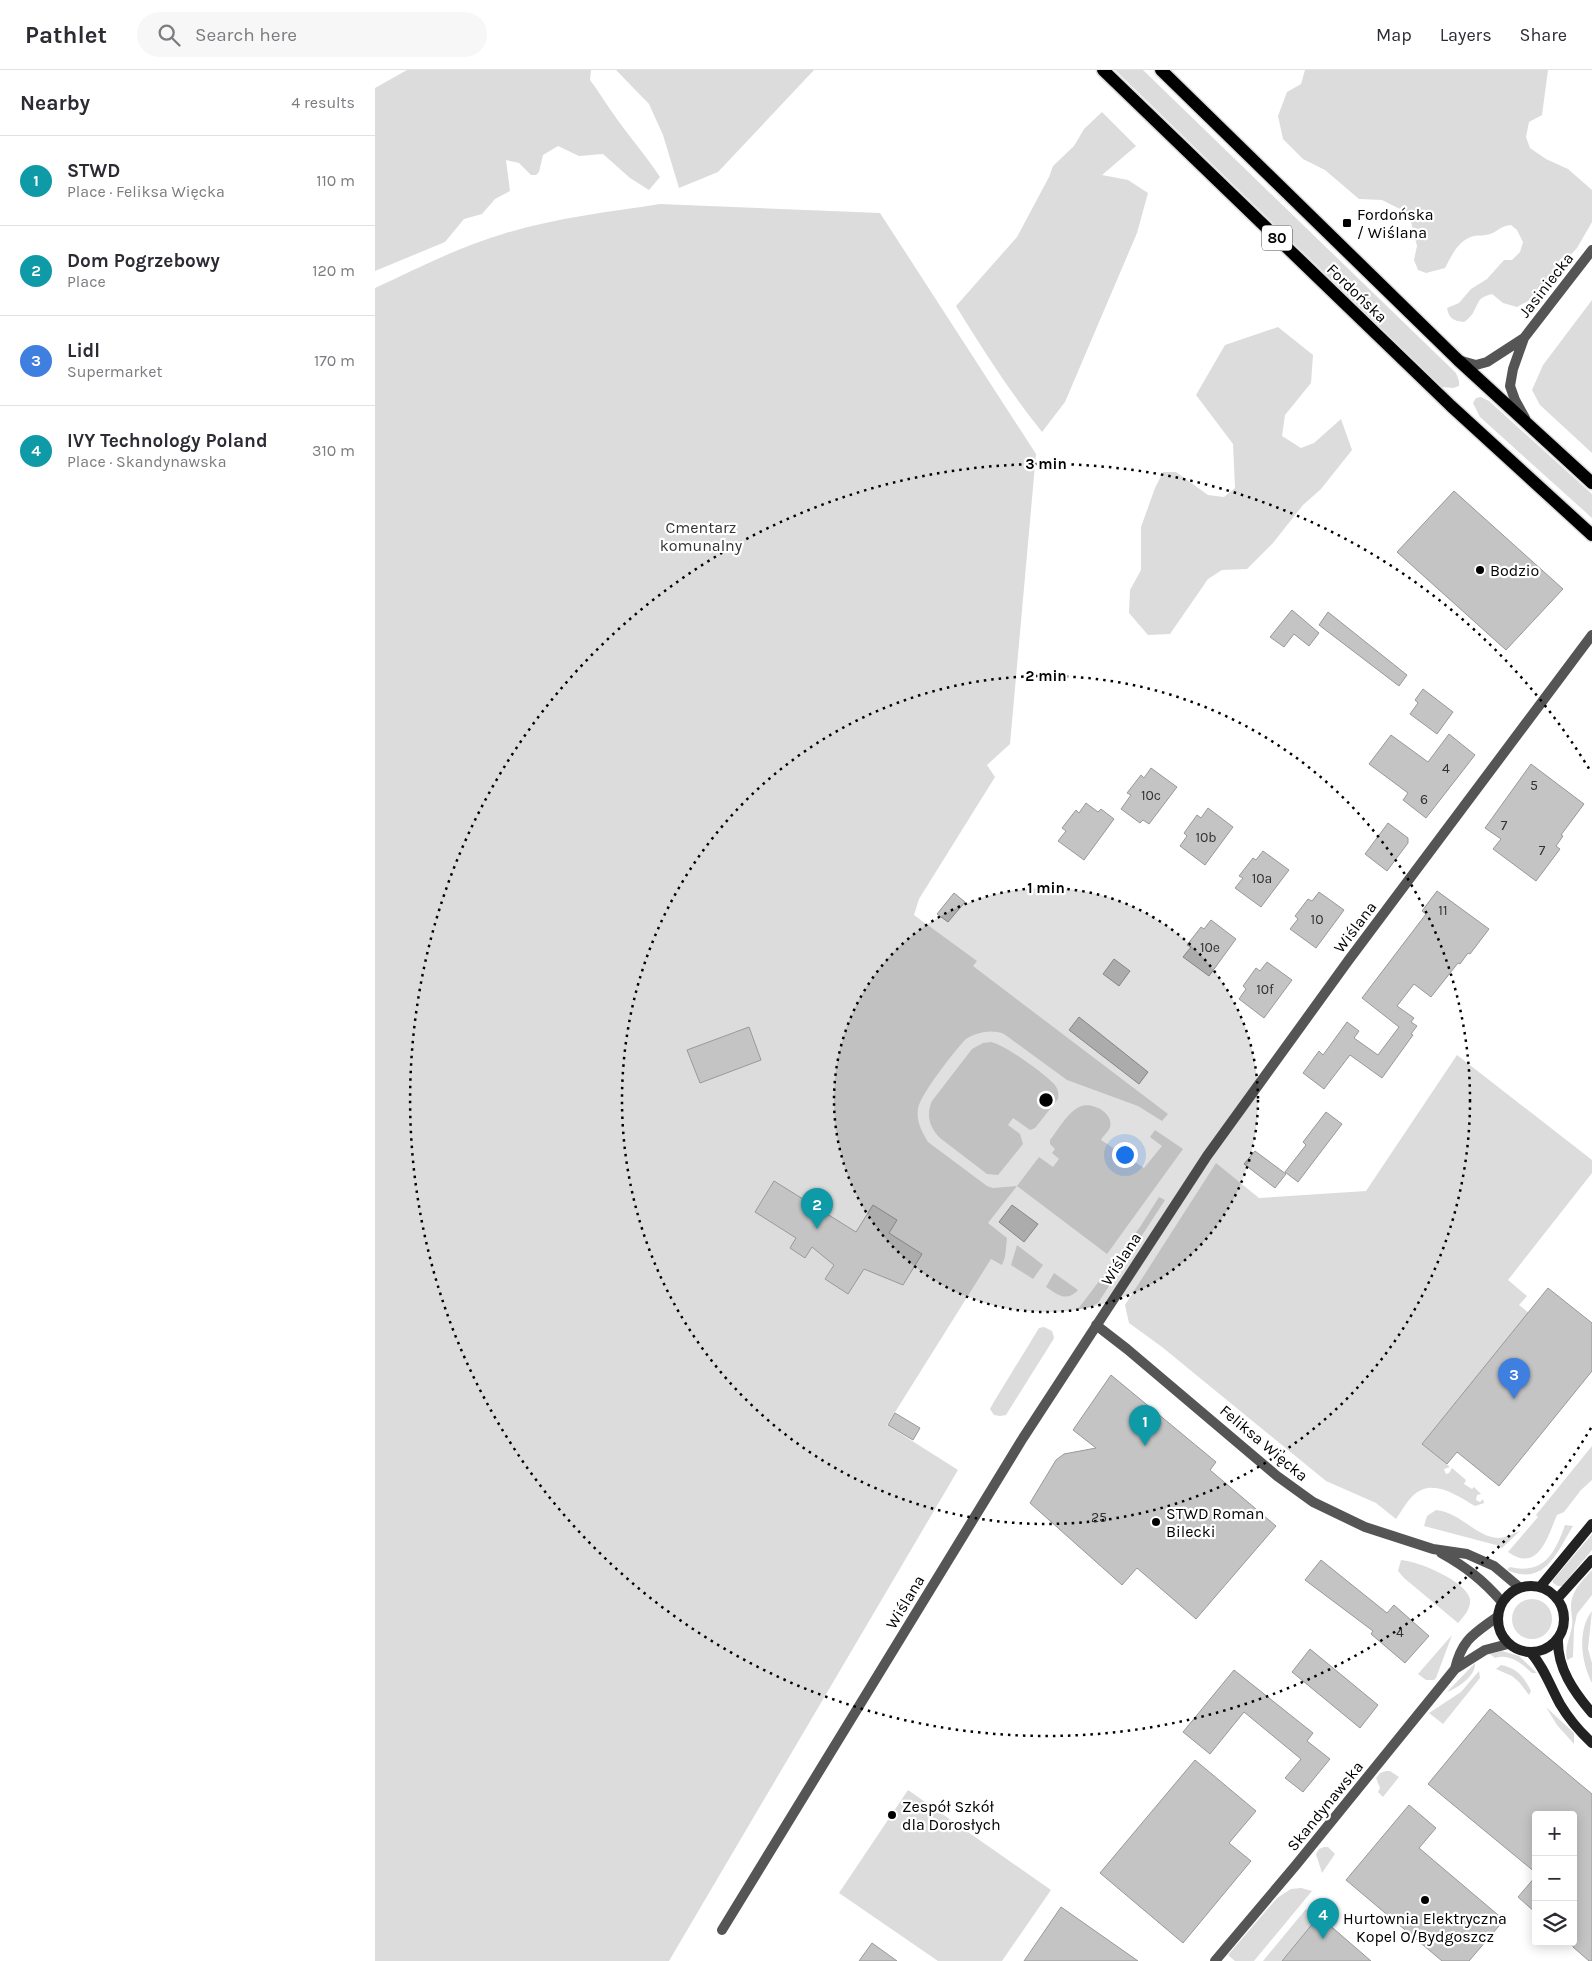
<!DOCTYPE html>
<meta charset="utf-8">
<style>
:root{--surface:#fff;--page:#f7f7f7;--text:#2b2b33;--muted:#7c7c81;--line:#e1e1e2;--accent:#7c3aed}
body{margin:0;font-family:Karla,sans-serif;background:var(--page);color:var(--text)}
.controls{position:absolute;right:15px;bottom:15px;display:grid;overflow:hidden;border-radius:5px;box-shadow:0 2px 12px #0003}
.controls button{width:45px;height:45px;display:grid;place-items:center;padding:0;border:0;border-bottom:1px solid var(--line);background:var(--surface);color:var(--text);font:25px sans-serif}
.you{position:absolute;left:749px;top:1084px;width:18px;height:18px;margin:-12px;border:4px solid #fff;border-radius:50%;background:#1a73e8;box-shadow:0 0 0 8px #1a73e833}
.badge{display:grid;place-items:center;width:32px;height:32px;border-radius:50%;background:var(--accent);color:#fff;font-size:16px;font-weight:700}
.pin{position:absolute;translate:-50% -41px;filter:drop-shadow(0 1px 2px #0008)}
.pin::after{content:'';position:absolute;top:26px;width:18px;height:15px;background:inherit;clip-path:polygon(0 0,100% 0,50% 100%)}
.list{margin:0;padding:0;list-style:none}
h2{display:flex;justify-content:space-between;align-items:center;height:65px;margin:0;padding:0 20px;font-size:21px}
h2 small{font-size:16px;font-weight:400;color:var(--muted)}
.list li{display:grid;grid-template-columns:32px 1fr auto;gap:15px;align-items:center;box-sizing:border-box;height:90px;padding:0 20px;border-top:1px solid var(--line)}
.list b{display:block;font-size:19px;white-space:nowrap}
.list p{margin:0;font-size:16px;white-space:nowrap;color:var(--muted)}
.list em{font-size:16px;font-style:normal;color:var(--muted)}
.icon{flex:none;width:28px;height:28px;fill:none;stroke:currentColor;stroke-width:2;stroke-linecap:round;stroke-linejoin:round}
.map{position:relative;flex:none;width:1217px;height:1891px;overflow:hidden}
header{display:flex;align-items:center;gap:30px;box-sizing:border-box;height:70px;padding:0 25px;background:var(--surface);border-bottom:1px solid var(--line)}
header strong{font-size:24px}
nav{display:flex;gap:28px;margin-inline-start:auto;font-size:18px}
.search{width:350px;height:45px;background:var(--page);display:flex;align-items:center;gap:12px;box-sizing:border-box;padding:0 18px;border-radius:28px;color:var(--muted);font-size:19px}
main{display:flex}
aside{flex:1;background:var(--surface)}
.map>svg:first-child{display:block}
.green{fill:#dcdcdc}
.building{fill:#c4c4c4;stroke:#999}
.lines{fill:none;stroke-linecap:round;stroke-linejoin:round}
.primary-casing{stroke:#dbdbdb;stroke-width:15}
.street{stroke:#555;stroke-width:10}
.secondary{stroke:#222;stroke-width:10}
.primary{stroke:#000;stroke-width:12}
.ring{fill:none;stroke:#000;stroke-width:2.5;stroke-dasharray:2.5 5}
.poi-dot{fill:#000;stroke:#fff;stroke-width:2}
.labels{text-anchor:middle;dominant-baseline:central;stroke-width:4.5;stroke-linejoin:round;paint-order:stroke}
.number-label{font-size:14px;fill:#313131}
.shield{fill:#fff;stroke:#4c4c4c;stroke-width:1}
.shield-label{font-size:15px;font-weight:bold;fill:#000}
.poi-label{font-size:16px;fill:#000;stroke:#fff;text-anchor:start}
.street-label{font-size:16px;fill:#000;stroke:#fff}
.park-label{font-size:16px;fill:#333;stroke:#fff}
.centre{fill:#000;stroke:#fff;stroke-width:2.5}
.ring-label{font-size:15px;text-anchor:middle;font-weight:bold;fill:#000;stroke:#fff;stroke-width:4.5;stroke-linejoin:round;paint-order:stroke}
</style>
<header>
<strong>Pathlet</strong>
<div class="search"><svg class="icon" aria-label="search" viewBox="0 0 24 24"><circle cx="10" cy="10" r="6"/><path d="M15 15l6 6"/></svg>Search here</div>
<nav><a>Map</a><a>Layers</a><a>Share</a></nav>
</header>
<main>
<aside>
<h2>Nearby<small>4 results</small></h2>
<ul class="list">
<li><span class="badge" style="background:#0f9aa8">1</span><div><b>STWD</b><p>Place · Feliksa Więcka</p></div><em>110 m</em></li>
<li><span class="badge" style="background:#0f9aa8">2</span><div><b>Dom Pogrzebowy</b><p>Place</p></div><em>120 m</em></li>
<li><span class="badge" style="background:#3f7fe0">3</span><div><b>Lidl</b><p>Supermarket</p></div><em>170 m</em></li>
<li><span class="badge" style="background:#0f9aa8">4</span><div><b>IVY Technology Poland</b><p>Place · Skandynawska</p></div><em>310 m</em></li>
</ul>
</aside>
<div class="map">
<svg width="1217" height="1891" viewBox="0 0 1217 1891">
<rect width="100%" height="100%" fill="#fff"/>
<!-- green -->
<path class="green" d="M32 0H216L215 10C223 20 229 31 237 42 252 64 270 84 285 107L274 120 255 108 228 84 204 86 183 76 168 85 164 102 161 105H156L144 93 131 90 135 121 120 129 107 144 89 149 70 172 0 201V18Z
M241 0H439L343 102 304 118 288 65 274 34Z
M740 0H768L1081 303 1084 311V316L1078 318 1067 317Z
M930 0H1173L1167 45 1154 52 1151 67 1155 78 1171 89 1193 99 1217 120V152L1202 178 1153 231 1142 237 1128 233 1117 224C1102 228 1105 231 1098 243 1096 246 1092 250 1089 252 1079 251 1074 249 1072 238L1084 233 1096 219 1112 209 1129 190H1137L1145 182 1148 172 1142 160 1136 155C1125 156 1124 161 1115 164 1109 166 1104 165 1099 166 1083 170 1077 185 1070 198L1051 203 1043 200 1039 190 1042 176 1036 152 1027 140 1007 130 984 129 950 100 928 89 908 69 903 46 912 22 926 14Z
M727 42 761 76 727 105 753 110 773 123 762 163 690 332 667 362C635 322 608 280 581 236L642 167 674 107 678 96 699 76 709 59Z
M285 134 505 143 661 384 635 674 612 695 620 707 544 829 539 845 602 891 598 896 793 1044 787 1051 763 1036 692 1010 629 964C616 959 603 962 591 969 581 979 544 1026 543 1039 541 1051 547 1062 553 1072L612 1116 618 1118 642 1116 664 1087 678 1097 684 1089 677 1083 680 1079 675 1074V1070C683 1060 692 1043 704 1037 715 1031 739 1042 735 1057 734 1061 728 1066 726 1070L769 1098 787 1076 775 1067 780 1060 808 1079 732 1184 642 1116 613 1153 632 1168 630 1187 627 1195 616 1189 512 1355 583 1400 294 1891H0V218C43 198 86 176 131 163 181 148 233 142 285 134Z
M1217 230V383L1165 335 1157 320 1168 295Z
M903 257 938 285 936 313 910 345 907 366 926 378 939 373 966 349 977 380 946 419 928 435 898 473 872 499 847 500 833 509 795 564 773 565 754 543 755 520 766 500V457L780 418 788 402H801L833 425 849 427 860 418 858 374 821 325 850 275Z
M1106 327 1114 331 1217 424V448L1105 347 1098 333 1101 328Z
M616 972C630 975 669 1003 679 1014 683 1018 684 1024 683 1029L660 1058 655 1060 638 1048 633 1055 645 1064 648 1074 623 1105 612 1104 565 1068C554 1057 551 1044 557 1031L597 979 608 973Z
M1082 985 1217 1090V1103L1133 1210 1152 1226 1144 1235 1154 1243 1047 1374 1075 1397 1069 1399 1071 1404 1074 1403 1077 1398 1091 1410 1089 1414 1097 1419 1099 1417 1106 1424 1102 1425 1101 1430 1105 1432 1108 1429 1109 1433 1100 1436C1083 1426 1059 1409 1041 1423 1032 1430 1027 1441 1021 1449L1001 1433 951 1411 787 1277 754 1253 750 1235 841 1093 884 1128 991 1121Z
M784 1127 790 1130 723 1233 713 1238 703 1239 765 1157Z
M642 1175 668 1195 658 1209 636 1195Z
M679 1203 703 1220C691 1233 682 1224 671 1217Z
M669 1257 677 1261 679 1267 678 1270 631 1345 625 1346 619 1345 615 1339 620 1330 664 1258Z
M1217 1376V1410L1206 1420 1189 1442 1182 1445C1173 1465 1164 1504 1133 1482L1163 1447 1161 1445Z
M1061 1440C1085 1442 1101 1467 1123 1468 1131 1468 1139 1463 1145 1461L1127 1478 1121 1475 1049 1456 1052 1446Z
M1190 1455 1198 1456C1182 1482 1170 1517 1132 1500L1135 1497C1169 1505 1180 1483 1190 1455Z
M1217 1464V1480L1187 1516H1183L1178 1513V1510Z
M1026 1490C1043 1491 1091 1511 1095 1529 1096 1539 1089 1546 1083 1553L1029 1508 1023 1501Z
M1217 1500V1525L1202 1544 1199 1558 1198 1587 1192 1590C1189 1577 1195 1569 1197 1556 1198 1550 1196 1543 1196 1537 1196 1521 1207 1511 1217 1500Z
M1137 1549a20 20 0 1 1 40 0a20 20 0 1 1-40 0Z
M1217 1541 1213 1579 1217 1593V1613C1206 1592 1202 1560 1217 1541Z
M1077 1565 1061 1608 1059 1610H1051L1043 1604Z
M1127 1581 1144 1586 1162 1603H1157C1147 1594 1135 1583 1120 1588L1115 1584Z
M1100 1593C1101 1606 1083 1618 1072 1622Z
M1126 1595C1142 1598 1149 1607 1156 1621L1154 1625 1144 1612 1137 1606 1121 1599Z
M1104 1601 1105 1608 1068 1654 1054 1643 1086 1622Z
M1171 1637 1199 1663V1674L1182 1655Z
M1011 1701H1015L1024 1707 1008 1727 1003 1722 1005 1718 1001 1708 1005 1703Z
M533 1720 676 1820 627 1891H563L464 1823Z
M949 1777H953L960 1784 947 1803 941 1784 944 1779Z
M926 1818 937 1821 879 1891H860L853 1885 902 1828 916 1819Z
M931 1839 944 1846 907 1891H888Z"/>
<!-- building -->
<path class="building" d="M1079 421 1188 519 1131 580 1022 482Z
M917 540 944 563 934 576 919 564 909 577 895 567Z
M953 542 1032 605 1024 616 944 555Z
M1048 619 1078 642 1062 664 1035 644 1043 633 1040 630Z
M1074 664 1100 685 1051 748 1028 730 1033 723 994 694 1016 665 1053 692Z
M1156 694 1209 734 1186 765 1188 766 1181 776 1185 779 1161 811 1118 779 1126 769 1110 758Z
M776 698 802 717 774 754 768 750 765 753 746 739 756 725 752 723 766 705 769 708Z
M711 733 723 742 726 739 739 749 709 790 683 771 691 761 687 758 701 740 704 743Z
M833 738 858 757 830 795 805 776 812 766 809 763 822 745 826 748Z
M1013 753 1033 768V773L1012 801 990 784Z
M888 781 914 800 886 837 860 818 868 808 864 806 878 788 881 790Z
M1062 821 1114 859 1095 884 1093 883 1085 894 1083 893 1056 927 1039 914 1022 936 1039 948 1036 952 1042 956 1036 964 1038 965 1007 1008 975 985 949 1019 928 1003 944 981 948 985 972 952 984 961 979 968 1003 985 1024 957 987 928 1051 844 1047 841Z
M944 822 969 840 941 878 915 859 923 849 920 846 933 829 937 831Z
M579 823 590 832 573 852 562 844Z
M836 850 861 869 834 906 808 887 816 877 812 875 826 857 829 859Z
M739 889 755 901 744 916 728 904Z
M892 892 917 910 889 948 864 929 871 919 868 916 881 898 885 901Z
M704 947 773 1002 764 1014 694 960Z
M374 957 386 990 325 1013 312 980Z
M951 1042 967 1054 923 1112 910 1102 931 1075 928 1072Z
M880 1081 911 1104 900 1118 869 1094Z
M399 1111 481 1162 498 1135 522 1150 514 1163 547 1184 528 1215 489 1199 473 1224 450 1209 459 1195 437 1177 430 1188 415 1178 421 1168 380 1142Z
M637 1135 663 1154 649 1172 624 1152Z
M1173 1218 1217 1253V1301L1124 1416 1082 1382 1072 1394 1047 1374Z
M736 1305 841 1392 835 1400 901 1456 821 1549 762 1498 747 1515 655 1433 681 1390 689 1384 721 1378 698 1360Z
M520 1343 545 1358 538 1370 513 1355Z
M946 1490 1012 1543 1019 1535 1054 1566 1030 1593 996 1564 998 1561 930 1510Z
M935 1579 1003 1635 985 1658 917 1602Z
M859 1600 938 1663 932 1671 955 1689 928 1722 910 1708 926 1689 869 1642 835 1684 808 1662Z
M1115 1639 1217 1724V1891H1214L1198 1877V1745H1161V1803L1053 1714Z
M820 1690 881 1741 854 1773 876 1791 808 1873 725 1803Z
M1034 1735 1061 1758 1044 1778 1129 1850 1094 1891H1067L971 1810Z
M1161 1806V1843L1143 1827Z
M686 1837 763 1891H649Z
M944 1846 996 1891H907Z
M497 1873 522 1891H484Z"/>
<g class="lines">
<defs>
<path id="primary" d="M728 0 1076 336 1217 465
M786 0 1083 290 1217 413"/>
</defs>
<!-- primary casing -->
<use href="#primary" class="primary-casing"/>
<!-- street -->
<path class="street" d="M1083 290 1101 295 1112 292 1149 268
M1150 348 1140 330 1135 316 1138 299 1149 268 1217 180
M721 1255 752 1279 902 1406 938 1432 990 1457 1058 1479 1092 1484 1119 1496 1144 1517
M1066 1483C1091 1497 1108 1510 1127 1532
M1080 1599C1087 1569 1099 1564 1122 1547
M347 1860 648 1368 832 1086 973 891 1217 565
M840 1891 921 1795 1080 1599 1110 1580 1133 1574"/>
<!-- secondary -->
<path class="secondary" d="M1123 1549a33 33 0 1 1 66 0a33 33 0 1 1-66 0Z
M1165 1517 1217 1454
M1182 1529 1217 1490
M1183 1569C1182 1598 1199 1622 1217 1643
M1156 1583C1169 1597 1175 1616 1185 1634 1194 1649 1204 1661 1217 1673"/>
<!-- primary -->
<use href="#primary" class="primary"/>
</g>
<!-- distance rings -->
<circle cx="671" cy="1030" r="212" fill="#000" fill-opacity=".12"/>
<g class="ring">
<circle cx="671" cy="1030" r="212"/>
<circle cx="671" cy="1030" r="424"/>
<path d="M1216 1358A636 636 0 1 1 1216 702"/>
</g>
<!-- markers -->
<g class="poi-dot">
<rect x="967" y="148" width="10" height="10" rx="2.5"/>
<circle cx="1105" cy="500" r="5"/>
<circle cx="781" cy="1452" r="5"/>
<circle cx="517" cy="1745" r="5"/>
<circle cx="1050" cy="1830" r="5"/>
</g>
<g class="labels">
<!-- number labels -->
<g class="number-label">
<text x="1071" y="698">4</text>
<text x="1159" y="715">5</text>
<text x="776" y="725">10c</text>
<text x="1049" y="729">6</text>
<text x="1129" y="755">7</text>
<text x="831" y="767">10b</text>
<text x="1167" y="780">7</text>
<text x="887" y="808">10a</text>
<text x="1068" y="840">11</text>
<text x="942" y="849">10</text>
<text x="835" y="877">10e</text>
<text x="890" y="919">10f</text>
<text x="724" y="1447">25</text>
<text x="1025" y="1562">4</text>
</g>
<!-- shield labels -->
<rect class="shield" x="887" y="155.5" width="30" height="25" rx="4"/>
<g class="shield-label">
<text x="902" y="168">80</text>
</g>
<!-- poi labels -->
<g class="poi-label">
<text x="982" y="144">Fordońska<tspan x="982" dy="18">/ Wiślana</tspan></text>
<text x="1115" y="500">Bodzio</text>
<text x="791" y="1443">STWD Roman<tspan x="791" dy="18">Bilecki</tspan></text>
<text x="527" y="1736">Zespół Szkół<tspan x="527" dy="18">dla Dorosłych</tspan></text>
<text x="1050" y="1848" text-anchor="middle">Hurtownia Elektryczna<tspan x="1050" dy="18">Kopel O/Bydgoszcz</tspan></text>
</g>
<!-- street labels -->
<g class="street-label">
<text transform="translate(1171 215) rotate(-52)">Jasiniecka</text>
<text transform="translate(982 223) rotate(44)">Fordońska</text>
<text transform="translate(980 857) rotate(-53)">Wiślana</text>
<text transform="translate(746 1189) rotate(-57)">Wiślana</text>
<text transform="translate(889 1373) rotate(40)">Feliksa Więcka</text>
<text transform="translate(530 1532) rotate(-59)">Wiślana</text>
<text transform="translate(950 1736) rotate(-51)">Skandynawska</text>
</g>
<!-- park labels -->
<g class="park-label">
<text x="326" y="457">Cmentarz<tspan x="326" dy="18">komunalny</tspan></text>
</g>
</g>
<circle cx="671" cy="1030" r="8" class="centre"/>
<g class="ring-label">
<text x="671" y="399">3 min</text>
<text x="671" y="611">2 min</text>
<text x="671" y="823">1 min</text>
</g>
</svg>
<div class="controls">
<button>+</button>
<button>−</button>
<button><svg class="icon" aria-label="layers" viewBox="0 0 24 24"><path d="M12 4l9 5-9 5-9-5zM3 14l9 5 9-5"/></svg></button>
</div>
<div class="you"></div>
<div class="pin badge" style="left:770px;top:1376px;background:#0f9aa8">1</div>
<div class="pin badge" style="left:442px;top:1159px;background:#0f9aa8">2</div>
<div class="pin badge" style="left:1139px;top:1329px;background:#3f7fe0">3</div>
<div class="pin badge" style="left:948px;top:1869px;background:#0f9aa8">4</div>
</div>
</main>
